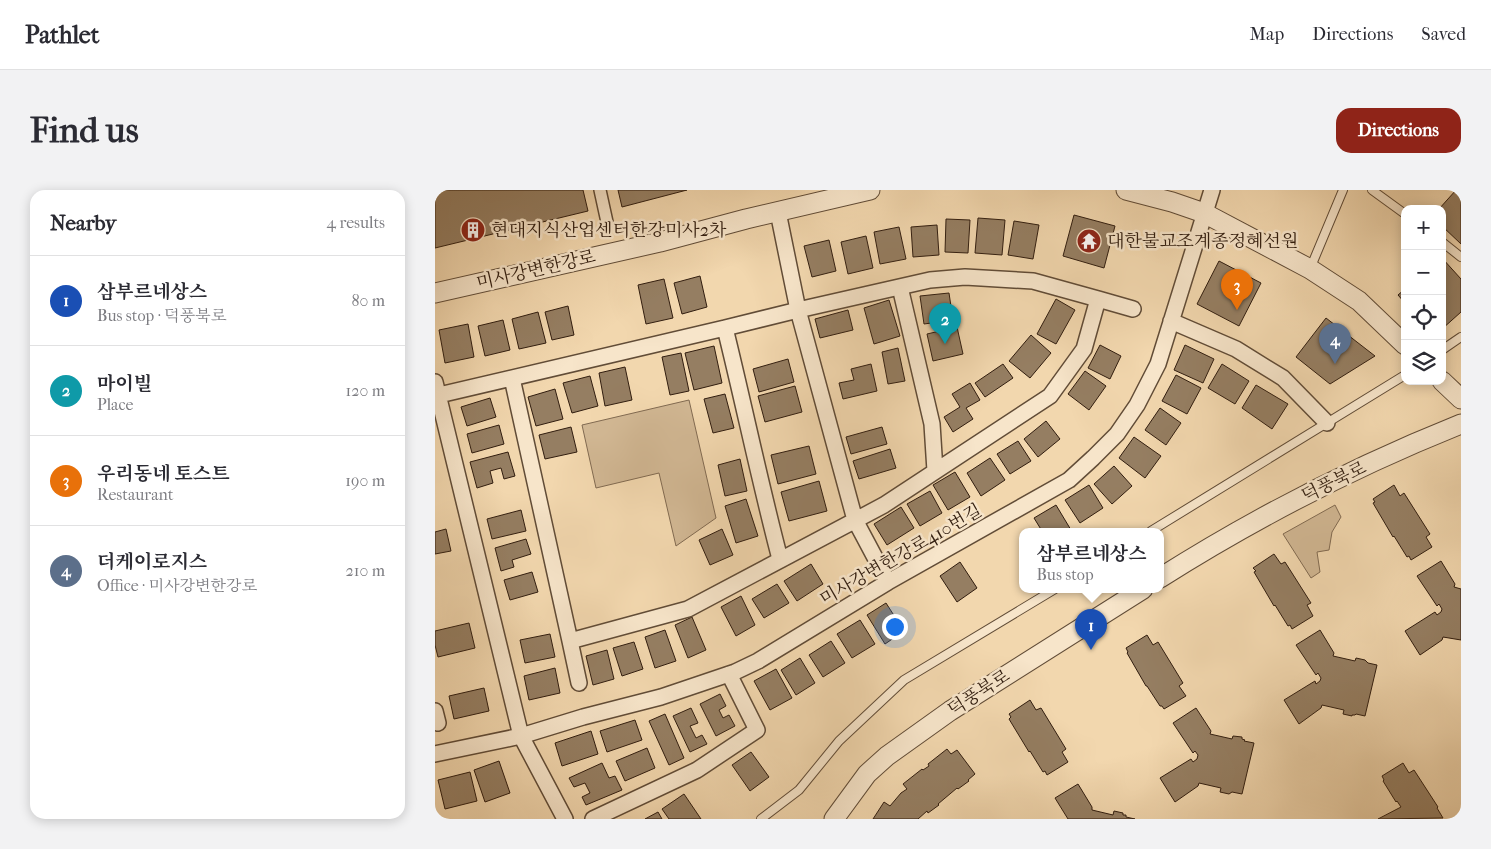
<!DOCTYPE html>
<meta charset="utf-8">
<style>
:root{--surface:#fff;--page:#f2f2f3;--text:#2b2b33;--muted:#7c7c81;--line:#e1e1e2;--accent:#8f2418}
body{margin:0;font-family:"IM FELL French Canon","Noto Serif KR",serif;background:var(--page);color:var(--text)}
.controls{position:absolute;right:15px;top:15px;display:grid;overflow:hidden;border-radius:10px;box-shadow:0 2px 12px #0003}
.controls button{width:45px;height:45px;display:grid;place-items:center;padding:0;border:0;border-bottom:1px solid var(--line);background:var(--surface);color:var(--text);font:25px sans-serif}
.you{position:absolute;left:459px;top:436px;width:18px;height:18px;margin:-12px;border:4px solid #fff;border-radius:50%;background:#1a73e8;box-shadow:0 0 0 8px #1a73e833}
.badge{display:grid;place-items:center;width:32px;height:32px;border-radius:50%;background:var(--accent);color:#fff;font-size:16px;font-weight:700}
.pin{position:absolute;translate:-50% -41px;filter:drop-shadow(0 1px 2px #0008)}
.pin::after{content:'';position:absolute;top:26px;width:18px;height:15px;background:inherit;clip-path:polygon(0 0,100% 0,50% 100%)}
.popup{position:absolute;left:584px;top:338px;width:145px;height:65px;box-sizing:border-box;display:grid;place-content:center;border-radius:10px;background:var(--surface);filter:drop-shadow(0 1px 4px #0005);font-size:16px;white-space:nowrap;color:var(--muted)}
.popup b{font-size:19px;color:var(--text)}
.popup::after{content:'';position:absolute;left:50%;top:100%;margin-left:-10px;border:10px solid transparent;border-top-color:var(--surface)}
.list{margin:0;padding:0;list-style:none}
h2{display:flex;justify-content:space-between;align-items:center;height:65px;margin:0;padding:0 20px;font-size:21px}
h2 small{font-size:16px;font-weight:400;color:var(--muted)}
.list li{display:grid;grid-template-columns:32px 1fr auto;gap:15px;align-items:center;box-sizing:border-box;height:90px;padding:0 20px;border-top:1px solid var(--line)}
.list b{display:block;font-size:19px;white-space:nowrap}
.list p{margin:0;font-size:16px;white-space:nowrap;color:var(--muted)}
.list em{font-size:16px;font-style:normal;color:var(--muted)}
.icon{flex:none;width:28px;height:28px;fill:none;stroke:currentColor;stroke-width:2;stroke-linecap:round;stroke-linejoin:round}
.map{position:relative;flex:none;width:1026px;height:629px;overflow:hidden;border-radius:15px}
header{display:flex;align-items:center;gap:30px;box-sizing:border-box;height:70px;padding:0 25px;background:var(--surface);border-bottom:1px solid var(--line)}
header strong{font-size:24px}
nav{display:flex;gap:28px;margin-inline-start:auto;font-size:18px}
.intro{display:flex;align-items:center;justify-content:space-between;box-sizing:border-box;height:120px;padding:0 30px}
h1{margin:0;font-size:35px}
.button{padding:12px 22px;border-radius:15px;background:var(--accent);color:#fff;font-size:18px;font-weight:700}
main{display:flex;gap:30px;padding:0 30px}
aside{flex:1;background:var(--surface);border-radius:15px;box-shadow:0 2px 12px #0003}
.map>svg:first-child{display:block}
.green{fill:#d1b793;stroke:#816a51}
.building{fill:#957e62;stroke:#311d0f}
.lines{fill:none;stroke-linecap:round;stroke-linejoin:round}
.service-casing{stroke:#614c37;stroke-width:10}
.pedestrian-casing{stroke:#614c37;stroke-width:14}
.minor-casing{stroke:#614c37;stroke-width:18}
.tertiary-casing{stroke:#614c37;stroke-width:21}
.service{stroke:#f7e5ca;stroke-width:8}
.pedestrian{stroke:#f7e5ca;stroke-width:11}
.minor{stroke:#f7e5ca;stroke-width:15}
.tertiary{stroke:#f7e5ca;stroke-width:19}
.labels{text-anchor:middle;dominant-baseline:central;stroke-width:5;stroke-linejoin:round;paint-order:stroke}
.poi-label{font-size:18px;fill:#311d0f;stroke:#f7e5ca;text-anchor:start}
.street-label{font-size:18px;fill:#311d0f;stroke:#f7e5ca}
</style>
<header>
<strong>Pathlet</strong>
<nav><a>Map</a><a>Directions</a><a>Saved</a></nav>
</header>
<div class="intro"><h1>Find us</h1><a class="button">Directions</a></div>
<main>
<aside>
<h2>Nearby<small>4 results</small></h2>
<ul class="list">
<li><span class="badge" style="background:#1a4fb4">1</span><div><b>삼부르네상스</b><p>Bus stop · 덕풍북로</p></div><em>80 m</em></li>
<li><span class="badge" style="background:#0f9aa8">2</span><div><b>마이빌</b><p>Place</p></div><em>120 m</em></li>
<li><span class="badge" style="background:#e8710a">3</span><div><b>우리동네 토스트</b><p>Restaurant</p></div><em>190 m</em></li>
<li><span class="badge" style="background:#5c6f8a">4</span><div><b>더케이로지스</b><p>Office · 미사강변한강로</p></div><em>210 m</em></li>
</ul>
</aside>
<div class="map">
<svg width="1026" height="629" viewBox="0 0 1026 629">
<rect width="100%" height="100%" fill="#f2d7ae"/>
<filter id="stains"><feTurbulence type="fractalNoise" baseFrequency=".004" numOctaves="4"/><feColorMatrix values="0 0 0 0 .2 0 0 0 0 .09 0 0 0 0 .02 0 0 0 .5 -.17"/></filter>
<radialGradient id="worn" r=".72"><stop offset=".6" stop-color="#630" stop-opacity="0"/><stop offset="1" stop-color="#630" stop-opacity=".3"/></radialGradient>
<!-- green -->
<path class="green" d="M254 210 281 328 241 356 224 283 161 298 147 235Z
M900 315 906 327 897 342 894 360 882 362 885 382 876 388 848 344Z"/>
<!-- building -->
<path class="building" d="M0 0H148L153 21 0 58Z
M183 0H252L187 17Z
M1021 0H1026V54L1007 36V19H1004Z
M639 25 680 36 669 78 628 66Z
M543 28 570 30 567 65 540 63Z
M511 29 535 30 533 63 510 62Z
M579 31 604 35 598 69 573 65Z
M502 35 504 65 478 67 476 37Z
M464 37 471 69 445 74 439 42Z
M431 46 438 78 413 84 406 52Z
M394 50 401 81 377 87 369 56Z
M1007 68 1026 89V122L1007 139Z
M784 71 826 93 804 136 762 114Z
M265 86 272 117 247 124 239 93Z
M229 89 238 128 211 134 203 95Z
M970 99V113L963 105Z
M514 103 518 130 489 134 485 106Z
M621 109 640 120 621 154 602 144Z
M454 110 465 146 439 154 429 118Z
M133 116 139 145 117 150 110 122Z
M413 120 418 140 385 148 380 129Z
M103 122 111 153 84 159 77 129Z
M891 128 940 166 895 194 861 167Z
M68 130 75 160 50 166 43 136Z
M33 134 39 167 10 173 4 140Z
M522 137 528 164 498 171 492 144Z
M596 145 616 163 595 188 574 171Z
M665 155 686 166 675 189 653 178Z
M750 155 779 169 768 193 739 180Z
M279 156 287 193 259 200 250 163Z
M463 158 470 191 453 194 447 162Z
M246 163 254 201 235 205 227 167Z
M353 169 359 192 324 202 318 179Z
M436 174 442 201 408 209 404 193 419 190 416 179Z
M568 174 578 188 550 207 540 193Z
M787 174 814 191 800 214 773 198Z
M190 177 197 210 170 216 164 183Z
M650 181 671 196 654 220 633 204Z
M741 185 766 198 752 224 727 211Z
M155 186 163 216 137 223 128 193Z
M535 193 545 210 531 218 538 229 518 242 509 227 525 217 517 204Z
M821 195 853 214 837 239 807 218Z
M360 196 367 222 330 232 323 206Z
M120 199 128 229 101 236 93 207Z
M290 204 299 238 278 243 269 209Z
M55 208 61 227 32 236 26 217Z
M725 218 746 233 731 255 710 240Z
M611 231 625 249 603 267 589 249Z
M64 235 69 254 37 263 32 244Z
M136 237 142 262 110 269 104 245Z
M447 237 452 254 416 264 411 247Z
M699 247 726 266 710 288 684 268Z
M583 251 596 271 575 284 562 264Z
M374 256 381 284 343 294 336 265Z
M455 259 461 278 424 289 418 271Z
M73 262 80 286 69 289 66 278 55 281 58 293 42 298 35 272Z
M555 268 570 290 546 306 532 283Z
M305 269 312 301 290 306 283 275Z
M679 276 697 296 677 314 659 294Z
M520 282 535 307 513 320 498 295Z
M384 291 392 321 354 331 346 302Z
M654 295 668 318 645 333 630 310Z
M959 295 965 306 969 303 995 344 991 347 997 357 976 370 974 366 972 367 959 346 958 347 938 313 940 312 938 309Z
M495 301 507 323 485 336 472 314Z
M311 309 323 346 301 353 290 316Z
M621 315 636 340 634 341H607L599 328Z
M466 317 479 338 452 355 439 334Z
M86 320 91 341 57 349 52 329Z
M11 339 16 361 0 364V342Z
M287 339 298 365 275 375 264 350Z
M91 349 96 364 77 370 79 377 66 381 60 358Z
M839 364 846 374 850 372 876 413 872 415 878 426 857 439 855 435 853 436 840 415 839 416 819 382 821 381 818 378Z
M1006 371 1020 394 1019 397 1026 399V450L1008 447 1007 450 985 465 970 441 1000 422 1002 425 1006 422 1007 419 1004 414 1002 416 982 386Z
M525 372 542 398 522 412 505 386Z
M376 374 388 394 362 411 349 391Z
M97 382 103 402 75 410 69 390Z
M342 394 354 413 329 428 317 409Z
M306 406 320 435 301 446 286 417Z
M451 413 469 441 450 454 432 425Z
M257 427 271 460 253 468 240 435Z
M425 430 440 454 417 468 402 444Z
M34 433 40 458 3 467 0 455V441Z
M230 440 241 471 220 478 210 447Z
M885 440 899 463 898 466 920 471 921 468 930 470 933 473 942 475 930 526 921 524 920 525H917V526L908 524 909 520 887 515 886 518 864 534 849 510 880 491 881 494 885 491 886 488 883 483 881 485 861 455Z
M115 444 120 467 90 473 85 450Z
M712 445 718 455 723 452 748 493 744 496 751 506 729 519 727 516H725L712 496H711L692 463 693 462 691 458Z
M396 451 410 473 388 487 374 465Z
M199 452 208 479 187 486 178 458Z
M172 460 179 489 158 495 151 466Z
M365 468 380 493 361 505 346 480Z
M120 478 125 503 94 510 89 486Z
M341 479 357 508 335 520 319 491Z
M49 498 54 521 19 529 14 506Z
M285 504 291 516 284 520 288 528 294 525 300 536 281 546 265 514Z
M595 510 601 520 606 518 631 559 627 562 633 572 612 585 610 581 608 582 595 561 594 562 574 529 576 527 574 524Z
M256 518 263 533 255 536 261 548 267 545 272 554 255 562 238 526Z
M761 518 776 541 775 544 797 549 798 546 807 547V549L810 550 809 551 819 553 807 604 797 602 794 604 785 602 786 598 764 593 763 596 740 612 725 588 756 569 758 572 762 569 763 565 760 561 758 563 738 533Z
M230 524 249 568 234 575 214 531Z
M200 530 207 550 172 562 165 541Z
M156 541 163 564 127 576 120 553Z
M212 558 220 578 190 591 181 571Z
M512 559 516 564 522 560 540 584 533 590 534 591 523 599 522 598 503 614 504 615 493 623 492 621 483 629H438L449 612 455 616 466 603 472 599 468 594 487 579 488 580 494 576 493 574Z
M316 562 334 587 315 601 297 575Z
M64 571 75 603 50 612 39 580Z
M167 573 174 588 180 586 187 600 151 615 147 607 155 603 150 593 139 597 134 588Z
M968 573 974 583 979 580 1003 617 1002 618 1008 628 943 629 966 617 962 611 961 612 948 591 949 590 947 586Z
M35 582 42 611 10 619 3 590Z
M643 594 657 617V620L678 625 679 621 688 623V625H691V627L700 629H633L620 608Z
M249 604 266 629H234L227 619Z
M223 622 227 629H210Z"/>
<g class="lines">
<defs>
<path id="service" d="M937 0 970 24
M1007 52 1026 67
M875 79 908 0
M1007 160 1026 147
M716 341 970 185
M326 629 364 600 404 551 469 490 620 399"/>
<path id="pedestrian" d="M165 0 172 32"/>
<path id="minor" d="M343 22 363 120 420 330 453 392
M465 97 497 234 500 281
M663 109 698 119
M736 131 801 159 848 188 892 233
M290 138C309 215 325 293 345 369
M0 192 86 546 130 629
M0 206 290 138 363 120 495 90 530 87 598 91 663 109 649 159 615 206 449 315 253 419 135 451 77 188
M135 451 144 493
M0 521 3 533
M0 564 86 546 148 527 226 507 300 482 323 471 453 392 634 290 658 268 682 244 702 215 723 174 777 0
M158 629 262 580 322 540 294 484"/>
<path id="tertiary" d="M691 0 737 12 769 23 875 79 924 111 970 155
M0 103 225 52 311 29 435 0
M1007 191 1026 209
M725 388C820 328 921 276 1026 234
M399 629 432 584 452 566 515 521 708 399"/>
</defs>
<!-- service casing -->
<use href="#service" class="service-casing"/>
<!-- pedestrian casing -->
<use href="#pedestrian" class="pedestrian-casing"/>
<!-- minor casing -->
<use href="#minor" class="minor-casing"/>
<!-- tertiary casing -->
<use href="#tertiary" class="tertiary-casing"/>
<!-- service -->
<use href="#service" class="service"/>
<!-- pedestrian -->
<use href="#pedestrian" class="pedestrian"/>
<!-- minor -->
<use href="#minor" class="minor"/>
<!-- tertiary -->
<use href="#tertiary" class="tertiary"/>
</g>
<!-- icons -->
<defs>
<symbol id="building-disc" viewBox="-11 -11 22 22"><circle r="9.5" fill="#8f2418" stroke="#f7e5ca"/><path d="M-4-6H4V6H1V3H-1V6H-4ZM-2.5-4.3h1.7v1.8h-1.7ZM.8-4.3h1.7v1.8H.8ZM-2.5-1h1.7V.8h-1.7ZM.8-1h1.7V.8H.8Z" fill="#fff"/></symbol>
<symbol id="temple-disc" viewBox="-11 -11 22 22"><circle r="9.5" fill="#8f2418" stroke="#f7e5ca"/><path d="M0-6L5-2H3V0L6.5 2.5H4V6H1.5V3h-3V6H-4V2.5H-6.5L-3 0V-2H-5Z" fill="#fff"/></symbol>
</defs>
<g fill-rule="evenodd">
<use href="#building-disc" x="24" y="26" width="28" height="28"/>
<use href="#temple-disc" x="640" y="37" width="28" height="28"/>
</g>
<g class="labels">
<!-- poi labels -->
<g class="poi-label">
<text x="56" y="40">현대지식산업센터한강미사2차</text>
<text x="672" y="51">대한불교조계종정혜선원</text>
</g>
<!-- street labels -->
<g class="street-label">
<text transform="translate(101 80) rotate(-13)">미사강변한강로</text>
<text transform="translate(899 292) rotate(-26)">덕풍북로</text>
<text transform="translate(466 365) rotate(-30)">미사강변한강로410번길</text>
<text transform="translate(544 503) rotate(-33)">덕풍북로</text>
</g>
</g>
<rect width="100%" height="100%" filter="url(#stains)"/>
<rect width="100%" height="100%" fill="url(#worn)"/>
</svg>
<div class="controls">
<button>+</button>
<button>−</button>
<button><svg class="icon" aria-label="locate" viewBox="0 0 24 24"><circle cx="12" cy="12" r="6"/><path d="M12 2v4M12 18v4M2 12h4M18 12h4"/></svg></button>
<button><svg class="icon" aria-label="layers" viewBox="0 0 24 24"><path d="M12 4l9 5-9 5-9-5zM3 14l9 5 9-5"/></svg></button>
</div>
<div class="you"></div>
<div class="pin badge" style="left:656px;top:460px;background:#1a4fb4">1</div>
<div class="popup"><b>삼부르네상스</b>Bus stop</div>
<div class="pin badge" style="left:510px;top:154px;background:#0f9aa8">2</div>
<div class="pin badge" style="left:802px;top:120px;background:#e8710a">3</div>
<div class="pin badge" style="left:900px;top:174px;background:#5c6f8a">4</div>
</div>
</main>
